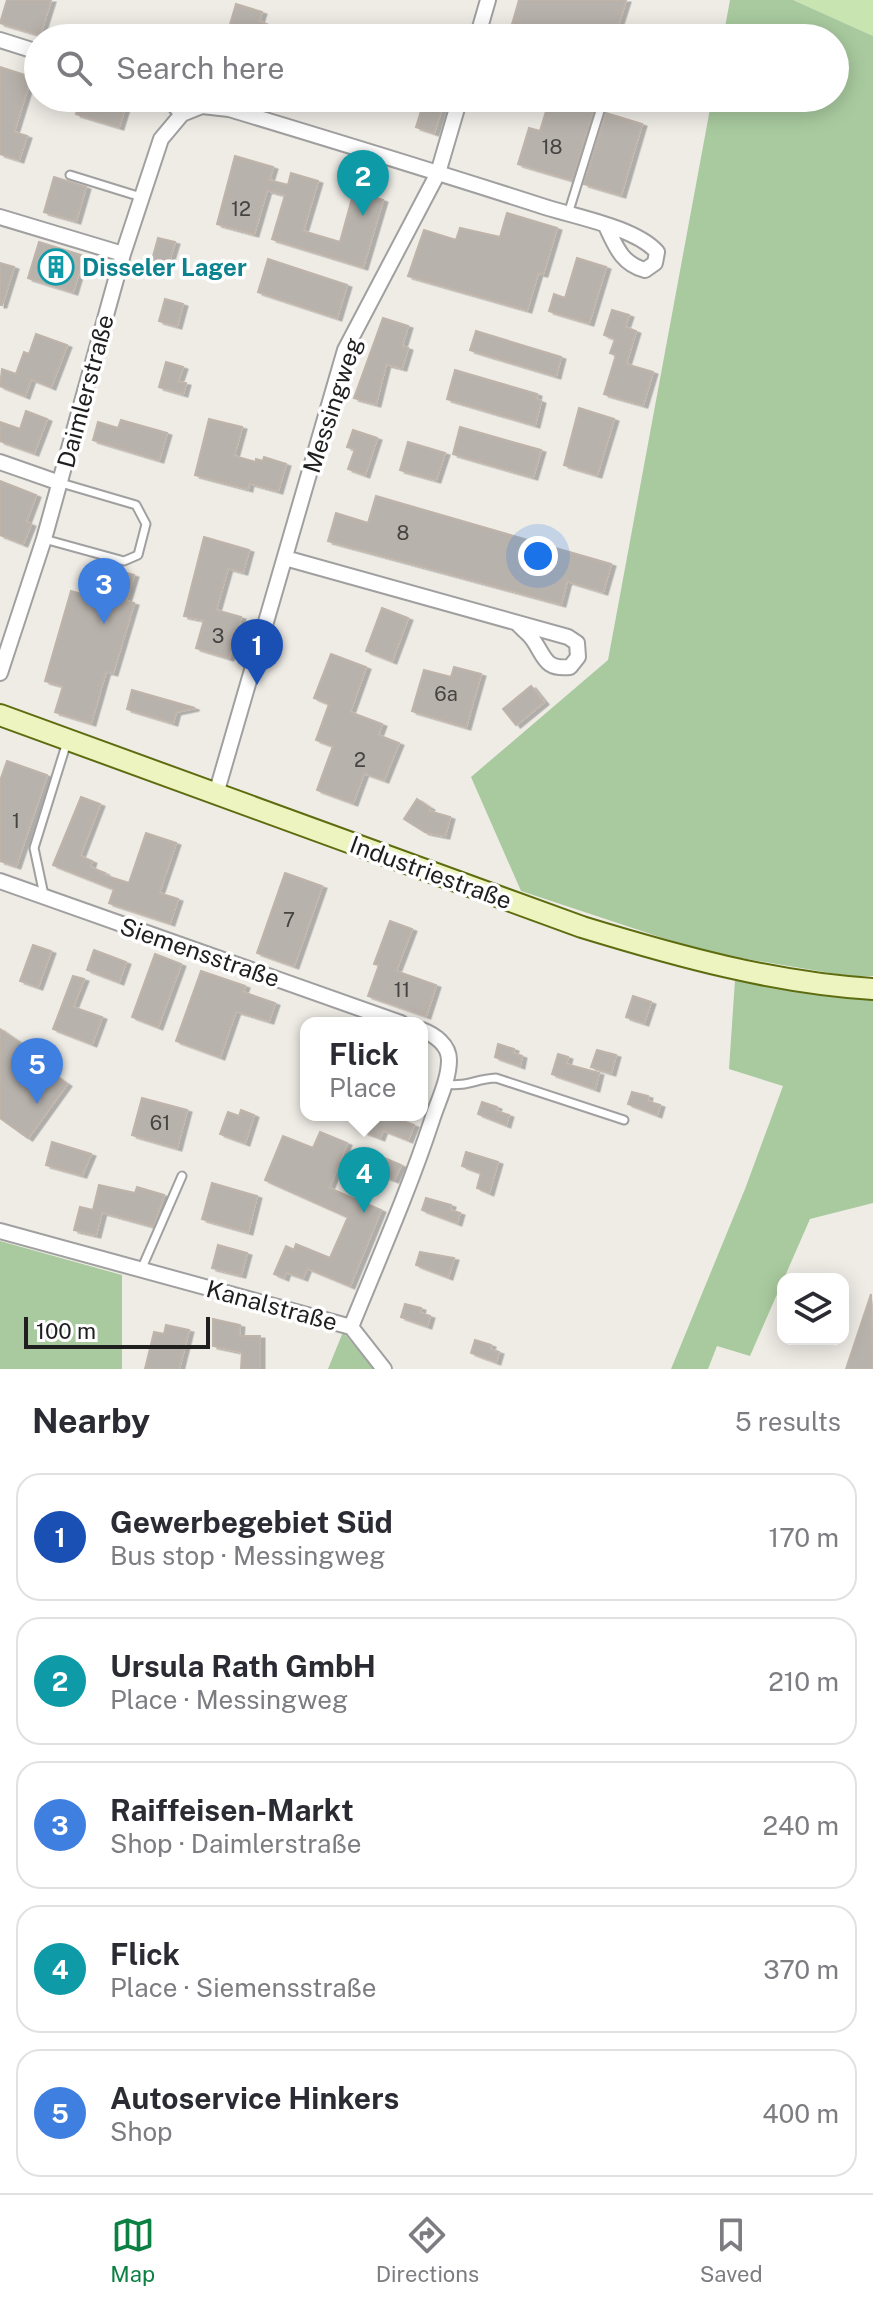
<!DOCTYPE html>
<meta charset="utf-8">
<style>
:root{--surface:#fff;--page:#f2f2f3;--text:#2b2b33;--muted:#7c7c81;--line:#e1e1e2;--accent:#0b8043}
body{margin:0;font-family:"Public Sans",sans-serif;background:var(--page);color:var(--text)}
.controls{position:absolute;right:24px;bottom:24px;display:grid;overflow:hidden;border-radius:16px;box-shadow:0 4px 20px #0003}
.controls button{width:72px;height:72px;display:grid;place-items:center;padding:0;border:0;border-bottom:2px solid var(--line);background:var(--surface);color:var(--text);font:40px sans-serif}
.scale{position:absolute;left:24px;bottom:20px;width:186px;box-sizing:border-box;padding-left:8px;border:4px solid #1f1f1f;border-top:0;font-size:22px;line-height:28px;white-space:nowrap;color:#1f1f1f;-webkit-text-stroke:6px #fff;paint-order:stroke}
.you{position:absolute;left:538px;top:556px;width:28px;height:28px;margin:-20px;border:6px solid #fff;border-radius:50%;background:#1a73e8;box-shadow:0 0 0 12px #1a73e833}
.badge{display:grid;place-items:center;width:52px;height:52px;border-radius:50%;background:var(--accent);color:#fff;font-size:26px;font-weight:700}
.pin{position:absolute;translate:-50% -66px;filter:drop-shadow(0 2px 4px #0008)}
.pin::after{content:'';position:absolute;top:42px;width:28px;height:24px;background:inherit;clip-path:polygon(0 0,100% 0,50% 100%)}
.popup{position:absolute;left:300px;top:1017px;width:128px;height:104px;box-sizing:border-box;display:grid;place-content:center;border-radius:16px;background:var(--surface);filter:drop-shadow(0 2px 6px #0005);font-size:26px;white-space:nowrap;color:var(--muted)}
.popup b{font-size:30px;color:var(--text)}
.popup::after{content:'';position:absolute;left:50%;top:100%;margin-left:-16px;border:16px solid transparent;border-top-color:var(--surface)}
.list{margin:0;padding:0;list-style:none}
h2{display:flex;justify-content:space-between;align-items:center;height:104px;margin:0;padding:0 32px;font-size:34px}
h2 small{font-size:26px;font-weight:400;color:var(--muted)}
.list li{display:grid;grid-template-columns:52px 1fr auto;gap:24px;align-items:center;box-sizing:border-box;height:128px;margin:0 16px 16px;padding:0 16px;border:2px solid var(--line);border-radius:24px}
.list b{display:block;font-size:30px;white-space:nowrap}
.list p{margin:0;font-size:26px;white-space:nowrap;color:var(--muted)}
.list em{font-size:26px;font-style:normal;color:var(--muted)}
.icon{flex:none;width:44px;height:44px;fill:none;stroke:currentColor;stroke-width:2;stroke-linecap:round;stroke-linejoin:round}
.map{position:relative;flex:none;width:873px;height:1369px;overflow:hidden}
.search{position:absolute;background:var(--surface);box-shadow:0 4px 20px #0003;left:24px;right:24px;top:24px;height:88px;display:flex;align-items:center;gap:20px;box-sizing:border-box;padding:0 28px;border-radius:44px;color:var(--muted);font-size:30px}
.sheet{height:824px;background:var(--surface)}
nav{display:flex;justify-content:space-around;align-items:center;box-sizing:border-box;height:112px;border-top:2px solid var(--line);background:var(--surface);font-size:22px;color:var(--muted)}
nav a{display:grid;justify-items:center;gap:4px}
nav .on{color:var(--accent)}
.map>svg:first-child{display:block}
.grass{fill:#c7e4b1}
.forest{fill:#a9ca9f}
.building{fill:#b8b2ac;stroke:#bfb4aa;stroke-width:2;filter:url(#shadow)}
.lines{fill:none;stroke-linecap:round;stroke-linejoin:round}
.lane-casing{stroke:#a0a0a0;stroke-width:11}
.street-casing{stroke:#a0a0a0;stroke-width:18}
.secondary-casing{stroke:#5d6c0f;stroke-width:24}
.lane{stroke:#fff;stroke-width:7}
.street{stroke:#fff;stroke-width:14}
.secondary{stroke:#eef4bf;stroke-width:20}
.labels{text-anchor:middle;dominant-baseline:central;stroke-width:7;stroke-linejoin:round;paint-order:stroke}
.number-label{font-size:20px;fill:#454442}
.culture-label{font-size:24px;font-weight:bold;fill:#0d838f;stroke:#fff;text-anchor:start}
.street-label{font-size:24px;fill:#1f1f1f;stroke:#fff}
</style>
<div class="map">
<svg width="873" height="1369" viewBox="0 0 873 1369">
<defs>
<filter id="shadow"><feDropShadow dx="4.5" dy="2.5" stdDeviation="0" flood-color="#0004"/></filter>
</defs>
<rect width="100%" height="100%" fill="#efece6"/>
<!-- grass -->
<path class="grass" d="M793 0H873V36Z"/>
<!-- forest -->
<path class="forest" d="M730 0H793L873 36V976H848L705 952 521 891 471 777 608 660 712 98H835V38H723Z
M735 980 851 998 873 999V1203L810 1219 750 1356 717 1346 708 1369H671L745 1189 783 1086 729 1069Z
M0 1241 122 1275V1369H0Z
M343 1332 374 1369H328Z"/>
<!-- building -->
<path class="building" d="M7 0H51L40 35 0 23Z
M519 0H626L614 38H508Z
M236 4 262 12 259 21 269 25 265 38H226Z
M0 67 31 77 14 132 27 136 19 160 0 154Z
M80 98H128L119 127 76 114Z
M425 98H445L434 133 416 127Z
M550 98 594 109 572 180 518 164 529 128 540 131Z
M606 113 642 124 621 195 584 184Z
M235 156 273 167 269 180 288 185 291 173 318 181 303 231 340 242 354 191 383 200 363 267 272 239 285 195 267 190 254 234 217 224Z
M54 177 86 187 76 221 44 212Z
M507 213 557 228 543 274 538 273 527 310 408 276 424 230 456 240 460 228 500 237Z
M158 238 175 242 168 265 152 260Z
M39 242 84 256 73 292 28 278Z
M577 258 606 267 589 323 549 311 554 294 565 298Z
M268 259 347 285 337 318 258 292Z
M0 263 14 267 2 305H0Z
M165 299 183 304 177 326 159 321Z
M612 310 629 315 625 327 636 331 626 364 653 372 643 405 604 394 616 355 610 353 615 339 604 335Z
M383 318 408 326 402 346 408 348 402 368 386 364 376 404 354 398Z
M476 331 561 357 556 376 470 350Z
M36 334 67 345 51 387 31 379 25 396 0 386 2 369 16 374 24 352 29 354Z
M166 362 183 367 178 382 186 383 183 394 159 387Z
M455 370 537 394 536 399 541 401 535 425 447 399Z
M579 408 614 419 597 475 564 465Z
M26 411 47 419 34 453 0 441V422L20 429Z
M209 419 242 427 234 456 256 462V459L263 461 264 457 286 464 278 491 249 483 248 489 195 475Z
M121 420 167 433 159 460 93 440 98 422 118 428Z
M460 427 541 450 533 477 453 454Z
M353 430 377 438 365 475 348 469 355 449 347 447Z
M408 442 445 453 436 480 400 470Z
M0 481 36 495 26 522 31 524 23 544 0 535Z
M376 496 611 564 603 592 567 581 561 604 328 541 336 513 368 523Z
M204 537 249 550 243 572 228 568 216 610 241 617 229 658 196 648 204 620 184 616Z
M102 566 134 575 126 601 134 603 113 673 106 671 91 723 55 712 63 686 45 681 71 591 88 596 91 587 96 588Z
M382 608 408 618 392 661 366 651Z
M331 654 366 667 350 712 382 724 378 735 399 743 384 780 364 773 353 803 317 790 333 746 316 740 329 704 314 698Z
M454 667 481 674 466 727 412 711 424 670 451 677Z
M531 686 544 702 516 725 503 709Z
M132 690 195 708 176 712 173 723 127 709Z
M7 761 47 775 16 866 0 861V781Z
M81 797 100 804 80 856 92 861 90 867 105 873 104 875 129 883 146 833 176 843 159 893 178 899 170 923 109 903 114 889 53 865Z
M417 799 430 808 429 811 450 817 445 836 425 832 404 819Z
M285 873 322 886 294 966 257 953Z
M390 921 412 929 396 971 436 985 426 1016 368 996 379 965 374 964Z
M33 945 51 951 38 987 20 981Z
M94 950 126 962 119 982 87 970Z
M155 954 181 964 158 1027 132 1017Z
M201 971 245 986 243 992 275 1003 269 1021 236 1011 220 1057 176 1041Z
M73 976 84 979 73 1007 102 1017 92 1044 53 1029Z
M633 996 651 1002 644 1023 626 1017Z
M0 1029 43 1059 39 1064 67 1084 28 1138 0 1118Z
M498 1044 514 1049 513 1053 522 1056 520 1066 495 1057Z
M597 1050 616 1055 611 1073 591 1067Z
M558 1054 568 1057 566 1064 599 1073 595 1089 552 1074Z
M632 1092 648 1096 647 1101 660 1105 657 1115 628 1104Z
M142 1098 187 1110 177 1148 132 1135Z
M482 1102 497 1107 496 1111 509 1115 506 1125 478 1114Z
M241 1110 254 1115 245 1143 220 1134 228 1112 239 1116Z
M370 1115H388L414 1125 408 1140 383 1130 380 1138 364 1132Z
M320 1132 347 1143 329 1188 381 1210 350 1286 307 1268 303 1278 286 1272 284 1278 274 1274 286 1246 294 1250 296 1244 330 1258 348 1217 265 1180 283 1136 313 1148Z
M52 1142 91 1154 82 1175 46 1165Z
M466 1152 498 1162 489 1193 477 1188 481 1173 462 1166Z
M377 1155 401 1165 394 1180 383 1176 382 1180 370 1163 373 1156Z
M212 1183 257 1196 248 1232 202 1219Z
M99 1185 135 1193 137 1187 164 1195 153 1226 102 1212 96 1235 74 1230 80 1207 93 1210Z
M426 1198 451 1205 450 1210 460 1213 457 1223 422 1210Z
M218 1245 247 1253 241 1275 212 1268Z
M420 1252 454 1258 448 1277 416 1265Z
M871 1294 873 1369H846Z
M405 1304 421 1308 420 1313 430 1316 427 1326 401 1317Z
M213 1319 240 1325 239 1336H260V1369H241L242 1352 213 1346Z
M166 1325 189 1330 179 1369H145L154 1332 164 1334Z
M475 1340 491 1345 490 1349 499 1352 496 1362 471 1353Z"/>
<g class="lines">
<defs>
<path id="lane" d="M70 175 141 197
M568 214 604 98
M44 539 124 561 138 555 146 524 136 505 61 483
M44 895 34 848 67 742
M444 1084C469 1087 474 1079 496 1078L624 1120
M141 1270 182 1176"/>
<path id="street" d="M477 38 488 0
M0 40 38 52
M168 98 182 114
M0 217 123 254
M0 462 60 483
M285 558 568 637 577 643 578 657 570 667C543 670 545 655 531 637 527 632 521 628 517 623
M0 673 44 539 123 254 161 139 182 114 202 106 229 109C335 141 440 173 545 207 577 217 636 228 657 252L655 263 645 270C622 264 616 247 606 226
M216 794 345 350 438 173 460 98
M0 881 401 1023
M0 1231 351 1327 384 1369
M351 1327C379 1258 409 1190 432 1120 438 1101 449 1080 449 1060 449 1045 435 1035 422 1030"/>
<path id="secondary" d="M0 715 582 927C677 956 774 983 873 989"/>
</defs>
<!-- lane casing -->
<use href="#lane" class="lane-casing"/>
<!-- street casing -->
<use href="#street" class="street-casing"/>
<!-- secondary casing -->
<use href="#secondary" class="secondary-casing"/>
<!-- lane -->
<use href="#lane" class="lane"/>
<!-- street -->
<use href="#street" class="street"/>
<!-- secondary -->
<use href="#secondary" class="secondary"/>
</g>
<!-- icons -->
<defs>
<symbol id="building-ring" viewBox="-11 -11 22 22"><circle r="9.5" fill="#fff" stroke="#0f9aa8" stroke-width="1.5"/><path d="M-4-6H4V6H1V3H-1V6H-4ZM-2.5-4.3h1.7v1.8h-1.7ZM.8-4.3h1.7v1.8H.8ZM-2.5-1h1.7V.8h-1.7ZM.8-1h1.7V.8H.8Z" fill="#0f9aa8"/></symbol>
</defs>
<g fill-rule="evenodd">
<use href="#building-ring" x="36" y="247" width="40" height="40"/>
</g>
<g class="labels">
<!-- number labels -->
<g class="number-label">
<text x="552" y="147">18</text>
<text x="241" y="209">12</text>
<text x="403" y="533">8</text>
<text x="218" y="636">3</text>
<text x="446" y="694">6a</text>
<text x="360" y="760">2</text>
<text x="16" y="821">1</text>
<text x="289" y="920">7</text>
<text x="402" y="990">11</text>
<text x="160" y="1123">61</text>
</g>
<!-- culture labels -->
<g class="culture-label">
<text x="82" y="267">Disseler Lager</text>
</g>
<!-- street labels -->
<g class="street-label">
<text transform="translate(85 391) rotate(-75)">Daimlerstraße</text>
<text transform="translate(332 405) rotate(-72)">Messingweg</text>
<text transform="translate(431 872) rotate(20)">Industriestraße</text>
<text transform="translate(200 952) rotate(19)">Siemensstraße</text>
<text transform="translate(272 1305) rotate(15)">Kanalstraße</text>
</g>
</g>
</svg>
<div class="controls">
<button><svg class="icon" aria-label="layers" viewBox="0 0 24 24"><path d="M12 4l9 5-9 5-9-5zM3 14l9 5 9-5"/></svg></button>
</div>
<div class="scale">100 m</div>
<div class="you"></div>
<div class="pin badge" style="left:257px;top:685px;background:#1a4fb4">1</div>
<div class="pin badge" style="left:363px;top:216px;background:#0f9aa8">2</div>
<div class="pin badge" style="left:104px;top:624px;background:#3f7fe0">3</div>
<div class="pin badge" style="left:364px;top:1213px;background:#0f9aa8">4</div>
<div class="popup"><b>Flick</b>Place</div>
<div class="pin badge" style="left:37px;top:1104px;background:#3f7fe0">5</div>
<div class="search"><svg class="icon" aria-label="search" viewBox="0 0 24 24"><circle cx="10" cy="10" r="6"/><path d="M15 15l6 6"/></svg>Search here</div>
</div>
<section class="sheet">
<h2>Nearby<small>5 results</small></h2>
<ul class="list">
<li><span class="badge" style="background:#1a4fb4">1</span><div><b>Gewerbegebiet Süd</b><p>Bus stop · Messingweg</p></div><em>170 m</em></li>
<li><span class="badge" style="background:#0f9aa8">2</span><div><b>Ursula Rath GmbH</b><p>Place · Messingweg</p></div><em>210 m</em></li>
<li><span class="badge" style="background:#3f7fe0">3</span><div><b>Raiffeisen-Markt</b><p>Shop · Daimlerstraße</p></div><em>240 m</em></li>
<li><span class="badge" style="background:#0f9aa8">4</span><div><b>Flick</b><p>Place · Siemensstraße</p></div><em>370 m</em></li>
<li><span class="badge" style="background:#3f7fe0">5</span><div><b>Autoservice Hinkers</b><p>Shop</p></div><em>400 m</em></li>
</ul>
</section>
<nav>
<a class="on"><svg class="icon" aria-label="map" viewBox="0 0 24 24"><path d="M3 6l6-2 6 2 6-2v14l-6 2-6-2-6 2zM9 4v14M15 6v14"/></svg>Map</a>
<a><svg class="icon" aria-label="directions" viewBox="0 0 24 24"><path d="M12 3l9 9-9 9-9-9zM9 14v-3h6M13 9l2 2-2 2"/></svg>Directions</a>
<a><svg class="icon" aria-label="saved" viewBox="0 0 24 24"><path d="M7 4h10v16l-5-4-5 4z"/></svg>Saved</a>
</nav>
